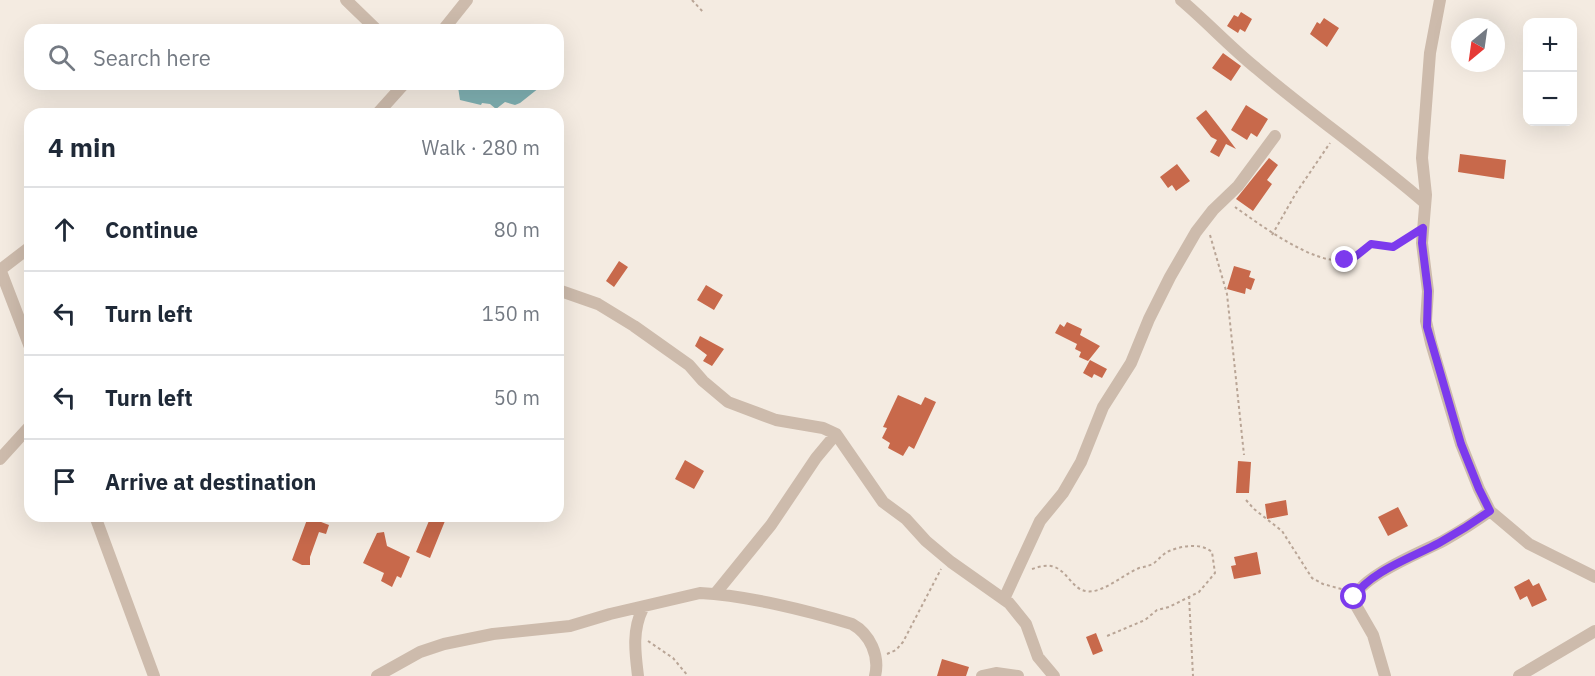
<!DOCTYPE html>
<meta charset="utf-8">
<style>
:root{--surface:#fff;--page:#f2f2f3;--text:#1f2937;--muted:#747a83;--line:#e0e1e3}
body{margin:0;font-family:"IBM Plex Sans",sans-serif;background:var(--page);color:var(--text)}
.controls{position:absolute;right:18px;top:18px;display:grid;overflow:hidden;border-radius:12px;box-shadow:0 6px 24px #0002}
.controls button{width:54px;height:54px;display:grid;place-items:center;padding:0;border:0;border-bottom:2px solid var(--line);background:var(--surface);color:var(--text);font:30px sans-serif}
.compass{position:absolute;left:1451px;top:18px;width:54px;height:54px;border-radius:50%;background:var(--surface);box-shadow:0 6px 24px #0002;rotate:209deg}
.stop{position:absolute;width:18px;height:18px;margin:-14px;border:4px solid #7c3aed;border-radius:50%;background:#fff}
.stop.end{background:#7c3aed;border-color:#fff;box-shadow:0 2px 6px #0008}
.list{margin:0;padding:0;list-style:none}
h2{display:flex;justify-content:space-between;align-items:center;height:78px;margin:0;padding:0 24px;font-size:26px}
h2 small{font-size:20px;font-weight:400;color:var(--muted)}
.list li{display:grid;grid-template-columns:39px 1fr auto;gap:18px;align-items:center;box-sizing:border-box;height:84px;padding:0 24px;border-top:2px solid var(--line)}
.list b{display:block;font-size:22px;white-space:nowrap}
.list em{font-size:20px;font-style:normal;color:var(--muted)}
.icon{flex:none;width:33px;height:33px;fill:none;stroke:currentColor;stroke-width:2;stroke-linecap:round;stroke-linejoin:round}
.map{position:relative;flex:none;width:1595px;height:676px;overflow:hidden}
.search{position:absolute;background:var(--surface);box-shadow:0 6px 24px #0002;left:24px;top:24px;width:540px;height:66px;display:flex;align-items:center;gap:15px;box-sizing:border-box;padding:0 21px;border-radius:18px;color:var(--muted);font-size:22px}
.panel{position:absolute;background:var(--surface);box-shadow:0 6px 24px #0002;left:24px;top:108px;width:540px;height:414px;border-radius:18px}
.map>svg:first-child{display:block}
.water{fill:#7fb0b2}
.building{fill:#c8694b}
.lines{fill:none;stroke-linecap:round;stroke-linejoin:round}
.path{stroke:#b9a596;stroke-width:2;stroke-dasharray:3 3;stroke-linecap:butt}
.minor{stroke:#cdbbac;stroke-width:12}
.route{stroke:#7c3aed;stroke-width:8}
</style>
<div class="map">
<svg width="1595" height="676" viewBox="0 0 1595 676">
<rect width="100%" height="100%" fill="#f4ebe1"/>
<!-- water -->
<path class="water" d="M468 84H544L520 103 515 105 505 102 496 109 490 104 482 103 481 105 460 100 458 87Z"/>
<!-- building -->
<path class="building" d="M1241 12 1252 19 1245 32 1240 29 1238 33 1227 26 1234 15 1238 17Z
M1324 18 1339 28 1327 47 1310 34 1317 22 1320 24Z
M1223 53 1241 66 1231 81 1212 68Z
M1246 105 1268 119 1257 137 1251 133 1247 140 1231 130Z
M1206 110 1227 137 1236 149 1226 144 1219 157 1210 152 1217 140 1211 137 1196 118Z
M1460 154 1506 160 1504 179 1458 172Z
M1269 158 1278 165 1267 180 1272 184 1253 211 1236 199Z
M1177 164 1190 181 1176 191 1172 185 1168 188 1160 177Z
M619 261 628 267 614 287 606 281Z
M1234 266 1251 271 1249 277 1255 279 1251 290 1246 288 1245 294 1227 289Z
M706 285 723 295 714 310 697 300Z
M1067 322 1082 329 1080 335 1100 346 1088 361 1079 357 1081 352 1075 349 1077 344 1055 333 1060 324 1064 327Z
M700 336 724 349 712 366 703 361 707 355 695 346Z
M1090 360 1107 369 1102 378 1094 374 1092 378 1083 373Z
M898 395 921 405 925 397 936 402 914 449 909 446 903 456 888 448 890 443 882 438 887 428 883 427Z
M685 460 704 471 694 489 675 479Z
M1238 461 1251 462 1249 493H1236Z
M1286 500 1288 515 1267 519 1265 504Z
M1398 507 1408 526 1388 536 1378 517Z
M431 516H447L430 558 416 552Z
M308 517 329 525 326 534 319 532 310 557V565H302L292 560Z
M384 532 387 546 410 557 401 578 397 576 392 587 381 581 384 573 363 563 377 533Z
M1257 552 1261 574 1234 579 1231 566 1236 565 1234 557Z
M1529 579 1533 586 1539 583 1547 600 1532 607 1527 596 1520 600 1514 587Z
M1096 633 1103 651 1093 655 1086 637Z
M942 659 969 667 966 676H937Z"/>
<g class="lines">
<!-- path -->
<path class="path" d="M692 0 704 13
M1235 207C1259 224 1314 265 1344 260 1355 259 1363 250 1371 244L1393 247 1411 237
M1210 235 1227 294 1244 455
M1272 235 1296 193 1330 143
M1246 500 1254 509 1282 531 1312 578 1323 584 1345 590
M1032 569C1038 567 1045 565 1051 566 1071 570 1072 598 1098 590 1113 585 1125 574 1139 568 1144 567 1148 566 1153 564 1158 560 1162 555 1167 552 1180 546 1200 542 1212 552L1215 573 1199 592 1169 607 1157 610 1145 620 1107 636
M1189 596 1193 676
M648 641 673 658 688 676
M887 654 896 650 903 642 941 569"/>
<!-- minor -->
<path class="minor" d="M346 0 377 30
M1181 0C1207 22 1230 47 1256 68 1311 115 1371 156 1425 203
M1440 0 1430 53 1422 158 1426 195 1422 243 1428 291 1426 321 1431 343 1461 444 1479 489 1490 511 1529 544 1595 577
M443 30 467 0
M377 114 404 84
M0 269 30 347
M0 270 30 247
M558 290 598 304 634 326 689 365 703 381 728 402 776 420 823 428 836 434 883 502 906 519 926 541 951 562 1009 603 1026 624 1038 657 1054 676
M0 459 30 426
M95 516 154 676
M715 594 771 525 816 458 836 434
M1004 599 1040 521 1063 493 1081 462 1103 407 1131 363 1149 319 1170 277 1196 232 1213 210 1238 186 1275 136
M377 676 420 652 444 644 493 634 570 626 610 614 700 593C745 595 809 611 852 624 870 634 880 656 875 676
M638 676C635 652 632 630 643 608
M982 676 996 673 1018 676
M1385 676 1373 635 1354 602C1353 579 1424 551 1443 541 1459 532 1475 522 1490 511
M1519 676 1595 631"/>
</g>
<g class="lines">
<!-- route -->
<path class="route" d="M1345 260 1356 256 1371 244 1393 247 1423 228 1422 243 1428 291 1427 327 1461 444 1479 489 1490 511C1473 523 1457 533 1439 543 1413 557 1369 572 1354 597"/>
</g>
</svg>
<div class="controls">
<button>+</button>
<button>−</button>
</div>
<svg class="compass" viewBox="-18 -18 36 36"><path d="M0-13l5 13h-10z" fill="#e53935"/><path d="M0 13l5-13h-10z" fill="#747a83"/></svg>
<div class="stop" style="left:1354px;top:597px"></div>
<div class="stop end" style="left:1345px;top:260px"></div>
<div class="search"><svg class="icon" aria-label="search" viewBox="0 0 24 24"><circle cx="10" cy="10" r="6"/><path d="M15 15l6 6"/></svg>Search here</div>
<section class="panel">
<h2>4 min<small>Walk · 280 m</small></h2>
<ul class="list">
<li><svg class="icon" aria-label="ahead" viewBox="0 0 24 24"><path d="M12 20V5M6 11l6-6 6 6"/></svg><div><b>Continue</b></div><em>80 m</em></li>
<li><svg class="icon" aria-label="left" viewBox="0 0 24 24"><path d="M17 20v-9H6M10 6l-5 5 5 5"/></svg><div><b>Turn left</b></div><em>150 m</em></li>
<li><svg class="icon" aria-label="left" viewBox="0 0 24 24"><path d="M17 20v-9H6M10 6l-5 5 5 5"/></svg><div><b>Turn left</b></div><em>50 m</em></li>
<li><svg class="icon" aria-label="arrive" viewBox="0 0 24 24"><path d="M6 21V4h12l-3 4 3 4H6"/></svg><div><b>Arrive at destination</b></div></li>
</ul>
</section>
</div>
